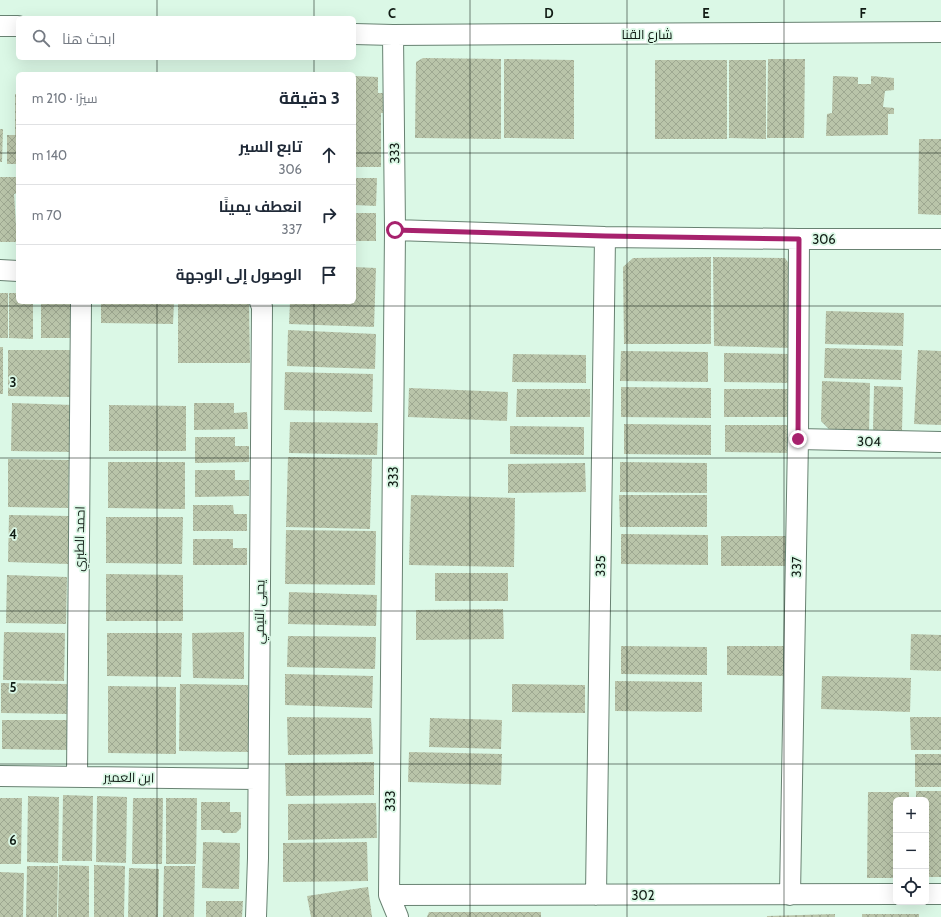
<!DOCTYPE html>
<html lang="ar">
<meta charset="utf-8">
<style>
:root{--surface:#fff;--page:#f2f2f3;--text:#1f2937;--muted:#747a83;--line:#e0e1e3}
body{margin:0;font-family:Cabin,Cairo,sans-serif;background:var(--page);color:var(--text);direction:rtl}
.controls{position:absolute;right:12px;bottom:12px;display:grid;overflow:hidden;border-radius:6px;box-shadow:0 4px 16px #0002}
.controls button{width:36px;height:36px;display:grid;place-items:center;padding:0;border:0;border-bottom:1px solid var(--line);background:var(--surface);color:var(--text);font:20px sans-serif}
.stop{position:absolute;width:12px;height:12px;margin:-9px;border:3px solid #a7226d;border-radius:50%;background:#fff}
.stop.end{background:#a7226d;border-color:#fff;box-shadow:0 1px 4px #0008}
.list{margin:0;padding:0;list-style:none}
h2{display:flex;justify-content:space-between;align-items:center;height:52px;margin:0;padding:0 16px;font-size:17px}
h2 small{font-size:13px;font-weight:400;color:var(--muted)}
.list li{display:grid;grid-template-columns:26px 1fr auto;gap:12px;align-items:center;box-sizing:border-box;height:60px;padding:0 16px;border-top:1px solid var(--line)}
.list b{display:block;font-size:15px;white-space:nowrap}
.list p{margin:0;font-size:13px;white-space:nowrap;color:var(--muted)}
.list em{font-size:13px;font-style:normal;color:var(--muted)}
.icon{flex:none;width:22px;height:22px;fill:none;stroke:currentColor;stroke-width:2;stroke-linecap:round;stroke-linejoin:round}
.map{position:relative;flex:none;width:941px;height:917px;overflow:hidden;direction:ltr}
.search{position:absolute;background:var(--surface);box-shadow:0 4px 16px #0002;left:16px;top:16px;width:340px;height:44px;display:flex;align-items:center;gap:10px;box-sizing:border-box;padding:0 14px;border-radius:6px;color:var(--muted);font-size:15px}
.panel{position:absolute;background:var(--surface);box-shadow:0 4px 16px #0002;left:16px;top:72px;width:340px;height:232px;border-radius:6px;direction:rtl}
.map>svg:first-child{display:block}
.building{fill:url(#building-cross-hatch)}
.lines{fill:none;stroke-linecap:round;stroke-linejoin:round}
.minor-casing{stroke:#688272;stroke-width:22}
.minor{stroke:#fff;stroke-width:20}
.route{stroke:#a7226d;stroke-width:5}
.grid{fill:none;stroke:#101b14;stroke-width:1;stroke-opacity:0.55}
.labels{text-anchor:middle;dominant-baseline:central;stroke-width:3.5;stroke-linejoin:round;paint-order:stroke}
.street-label{font-size:13px;fill:#101b14;stroke:#dbf8e6}
.grid-label{font-size:13px;text-anchor:middle;font-weight:bold;fill:#101b14;stroke:#dbf8e6;stroke-width:3.5;stroke-linejoin:round;paint-order:stroke}
</style>
<div class="map">
<svg width="941" height="917" viewBox="0 0 941 917">
<defs>
<pattern id="building-cross-hatch" width="8" height="8" patternUnits="userSpaceOnUse"><rect width="8" height="8" fill="#b9c4a9"/><path d="M0 0l8 8M0 8l8-8" fill="none" stroke="#9ea891"/></pattern>
</defs>
<rect width="100%" height="100%" fill="#dbf8e6"/>
<!-- building -->
<path class="building" d="M423 58 501 59V139L415 138 416 62Z
M504 59 574 60V139L504 138Z
M768 59H805L804 138H767Z
M655 60H727V139H655Z
M729 60H766V139L729 138Z
M354 76 378 77V93H386V113H381V167H354Z
M833 76 858 77V84H871V76L894 78V90L885 91 883 107 894 108V114H888V135L826 136 827 114 832 113Z
M15 94H18V164H7V135H15Z
M0 129H3L2 162H0Z
M919 139H941V215L918 214Z
M0 177H18V193L14 194 17 242H0Z
M354 178H377L376 206 354 205Z
M354 213H376V241H354Z
M711 257V344H624L623 267 633 258Z
M713 257 785 258 794 271 793 348 714 346Z
M354 267 376 268 374 327 289 324 290 302H354Z
M0 293H8V338H0Z
M9 293H18V302H33V339L9 338Z
M41 302H72V338H41Z
M101 302H174L173 324 101 323Z
M178 302H249L250 363H178Z
M826 311 904 313 903 346 825 344Z
M288 330 376 334 375 369 287 366Z
M0 347H3V394H0Z
M825 348 902 350 901 380 824 378Z
M8 350H72L71 397 8 396Z
M918 350 941 351V425L914 424Z
M621 351 708 352V382L620 381Z
M724 353 790 354V383L724 382Z
M513 354 586 355V383L512 382Z
M285 372 373 374 372 412 284 410Z
M822 381 870 383 869 433 832 432 821 421Z
M874 386 903 387 902 431 873 430Z
M621 387 711 388V418L621 417Z
M409 388 508 392 507 421 408 417Z
M517 389H590V417H516Z
M724 389H794V417H724Z
M12 403 73 405 72 452 11 451Z
M194 403H234V413L247 412 248 429 194 430Z
M109 405 186 406V451H109Z
M290 422 378 423 377 455 289 453Z
M624 424 711 425V455L624 454Z
M725 425H789V453L725 452Z
M510 426 584 427V455L510 454Z
M195 437H235V446H249V462L195 463Z
M288 457 372 459 370 529 286 527Z
M8 459 69 460 68 508 8 507Z
M108 462H185V509L108 508Z
M620 462 707 463V493L620 492Z
M585 463 586 492 508 493V464Z
M195 470H235V480H249V496L195 497Z
M411 495 515 498 514 567 409 565Z
M619 495H707V527H620Z
M193 505H233L234 514H247V531H193Z
M9 515 69 516 68 564 8 562Z
M106 517H183L182 564 106 563Z
M286 530 376 531 375 585 285 584Z
M621 534 708 535V565L621 564Z
M721 536H791L790 566H721Z
M193 539H233V548H247V565H193Z
M435 573H508V601H435Z
M106 574 183 575V621H106Z
M7 575 67 577 66 624 6 623Z
M289 592 377 595 376 626 288 624Z
M503 609 504 639 416 640V610Z
M4 632 65 633 64 681 3 680Z
M244 632V679L193 678 192 633Z
M107 633H182L181 677 107 676Z
M911 634 941 635V671L910 670Z
M288 636 376 637 375 669 287 667Z
M621 646 707 647V675L621 674Z
M727 646H787V676L727 675Z
M285 674 373 676 372 708 285 705Z
M822 676 911 678 910 712 821 709Z
M615 681 702 682V712L615 711Z
M1 683 68 684V714L1 713Z
M180 684 248 685V752L179 751Z
M512 684 585 685V713L512 712Z
M108 686 176 687V754L108 753Z
M287 717 371 718 373 754 288 755Z
M910 717H941V750H911Z
M430 718 502 720 501 749 429 747Z
M2 720H68V750L2 749Z
M409 752 502 754 501 785 408 782Z
M915 754H941V787H915Z
M374 762V795L286 796 285 763Z
M916 791H941V877H926V800H916Z
M868 792H909V800H896V878H867Z
M63 795 93 796 92 861H62Z
M28 796 59 797 58 863 27 862Z
M97 796 127 797 126 863 96 862Z
M0 798H22L21 864H0Z
M133 798H163L162 864H132Z
M166 798H197L196 864H166Z
M201 802H230V812H241V828L236 833H223L220 830H201Z
M376 803 377 838 288 840V804Z
M203 842 240 843 239 889 202 888Z
M367 842 368 881 283 882V843Z
M59 865 89 866V917H58Z
M94 865 125 866 124 917H94Z
M27 866H58L57 917H26Z
M164 866H195L194 917H163Z
M129 868 159 869 158 917H128Z
M0 872 24 873 23 917H0Z
M368 887 372 917H311L307 896Z
M206 901H243L242 917H206Z
M429 912H541V917H427Z
M835 914V917H767V916Z
M862 914H919V917H862Z"/>
<g class="lines">
<defs>
<path id="minor" d="M0 26H18
M354 34 393 35 941 32
M393 35 395 230 389 895 398 917
M395 230 605 237 799 239H941
M0 270 18 271
M798 439 941 442
M0 776 258 779
M77 777 81 302
M926 894H941
M389 895 896 894
M596 895 605 237
M790 895 798 439 799 239
M256 917 258 858 262 307 260 302"/>
</defs>
<!-- minor casing -->
<use href="#minor" class="minor-casing"/>
<!-- minor -->
<use href="#minor" class="minor"/>
</g>
<g class="lines">
<!-- route -->
<path class="route" d="M395 230 605 236 799 239 798 439"/>
</g>
<!-- grid -->
<path class="grid" d="M157 0V18M314 0V18M470 0V917M627 0V917M784 0V917M157 58V74M314 58V74M0 153H18M354 153H941M157 302V917M314 302V917M0 306H941M0 458H941M0 611H941M0 764H941"/>
<g class="labels">
<!-- street labels -->
<g class="street-label">
<text x="647" y="34">شارع القنا</text>
<text transform="translate(394 153) rotate(-91)">333</text>
<text x="824" y="239">306</text>
<text transform="translate(869 441) rotate(1)">304</text>
<text transform="translate(393 477) rotate(-90)">333</text>
<text transform="translate(79 539) rotate(-89)">احمد الطبري</text>
<text transform="translate(600 566) rotate(-89)">335</text>
<text transform="translate(796 567) rotate(-89)">337</text>
<text transform="translate(259 612) rotate(-89)">يحيى التيمي</text>
<text transform="translate(129 777) rotate(1)">ابن العمير</text>
<text transform="translate(390 801) rotate(-90)">333</text>
<text x="643" y="895">302</text>
</g>
</g>
<g class="grid-label">
<text x="392" y="18">C</text>
<text x="549" y="18">D</text>
<text x="706" y="18">E</text>
<text x="863" y="18">F</text>
<text x="13" y="387">3</text>
<text x="13" y="539">4</text>
<text x="13" y="692">5</text>
<text x="13" y="845">6</text>
</g>
</svg>
<div class="controls">
<button>+</button>
<button>−</button>
<button><svg class="icon" aria-label="locate" viewBox="0 0 24 24"><circle cx="12" cy="12" r="6"/><path d="M12 2v4M12 18v4M2 12h4M18 12h4"/></svg></button>
</div>
<div class="stop" style="left:395px;top:230px"></div>
<div class="stop end" style="left:798px;top:439px"></div>
<div class="search"><svg class="icon" aria-label="search" viewBox="0 0 24 24"><circle cx="10" cy="10" r="6"/><path d="M15 15l6 6"/></svg>ابحث هنا</div>
<section class="panel">
<h2>3 دقيقة<small>سيرًا · 210 m</small></h2>
<ul class="list">
<li><svg class="icon" aria-label="ahead" viewBox="0 0 24 24"><path d="M12 20V5M6 11l6-6 6 6"/></svg><div><b>تابع السير</b><p>306</p></div><em>140 m</em></li>
<li><svg class="icon" aria-label="right" viewBox="0 0 24 24"><path d="M7 20v-9h11M14 6l5 5-5 5"/></svg><div><b>انعطف يمينًا</b><p>337</p></div><em>70 m</em></li>
<li><svg class="icon" aria-label="arrive" viewBox="0 0 24 24"><path d="M6 21V4h12l-3 4 3 4H6"/></svg><div><b>الوصول إلى الوجهة</b></div></li>
</ul>
</section>
</div>
